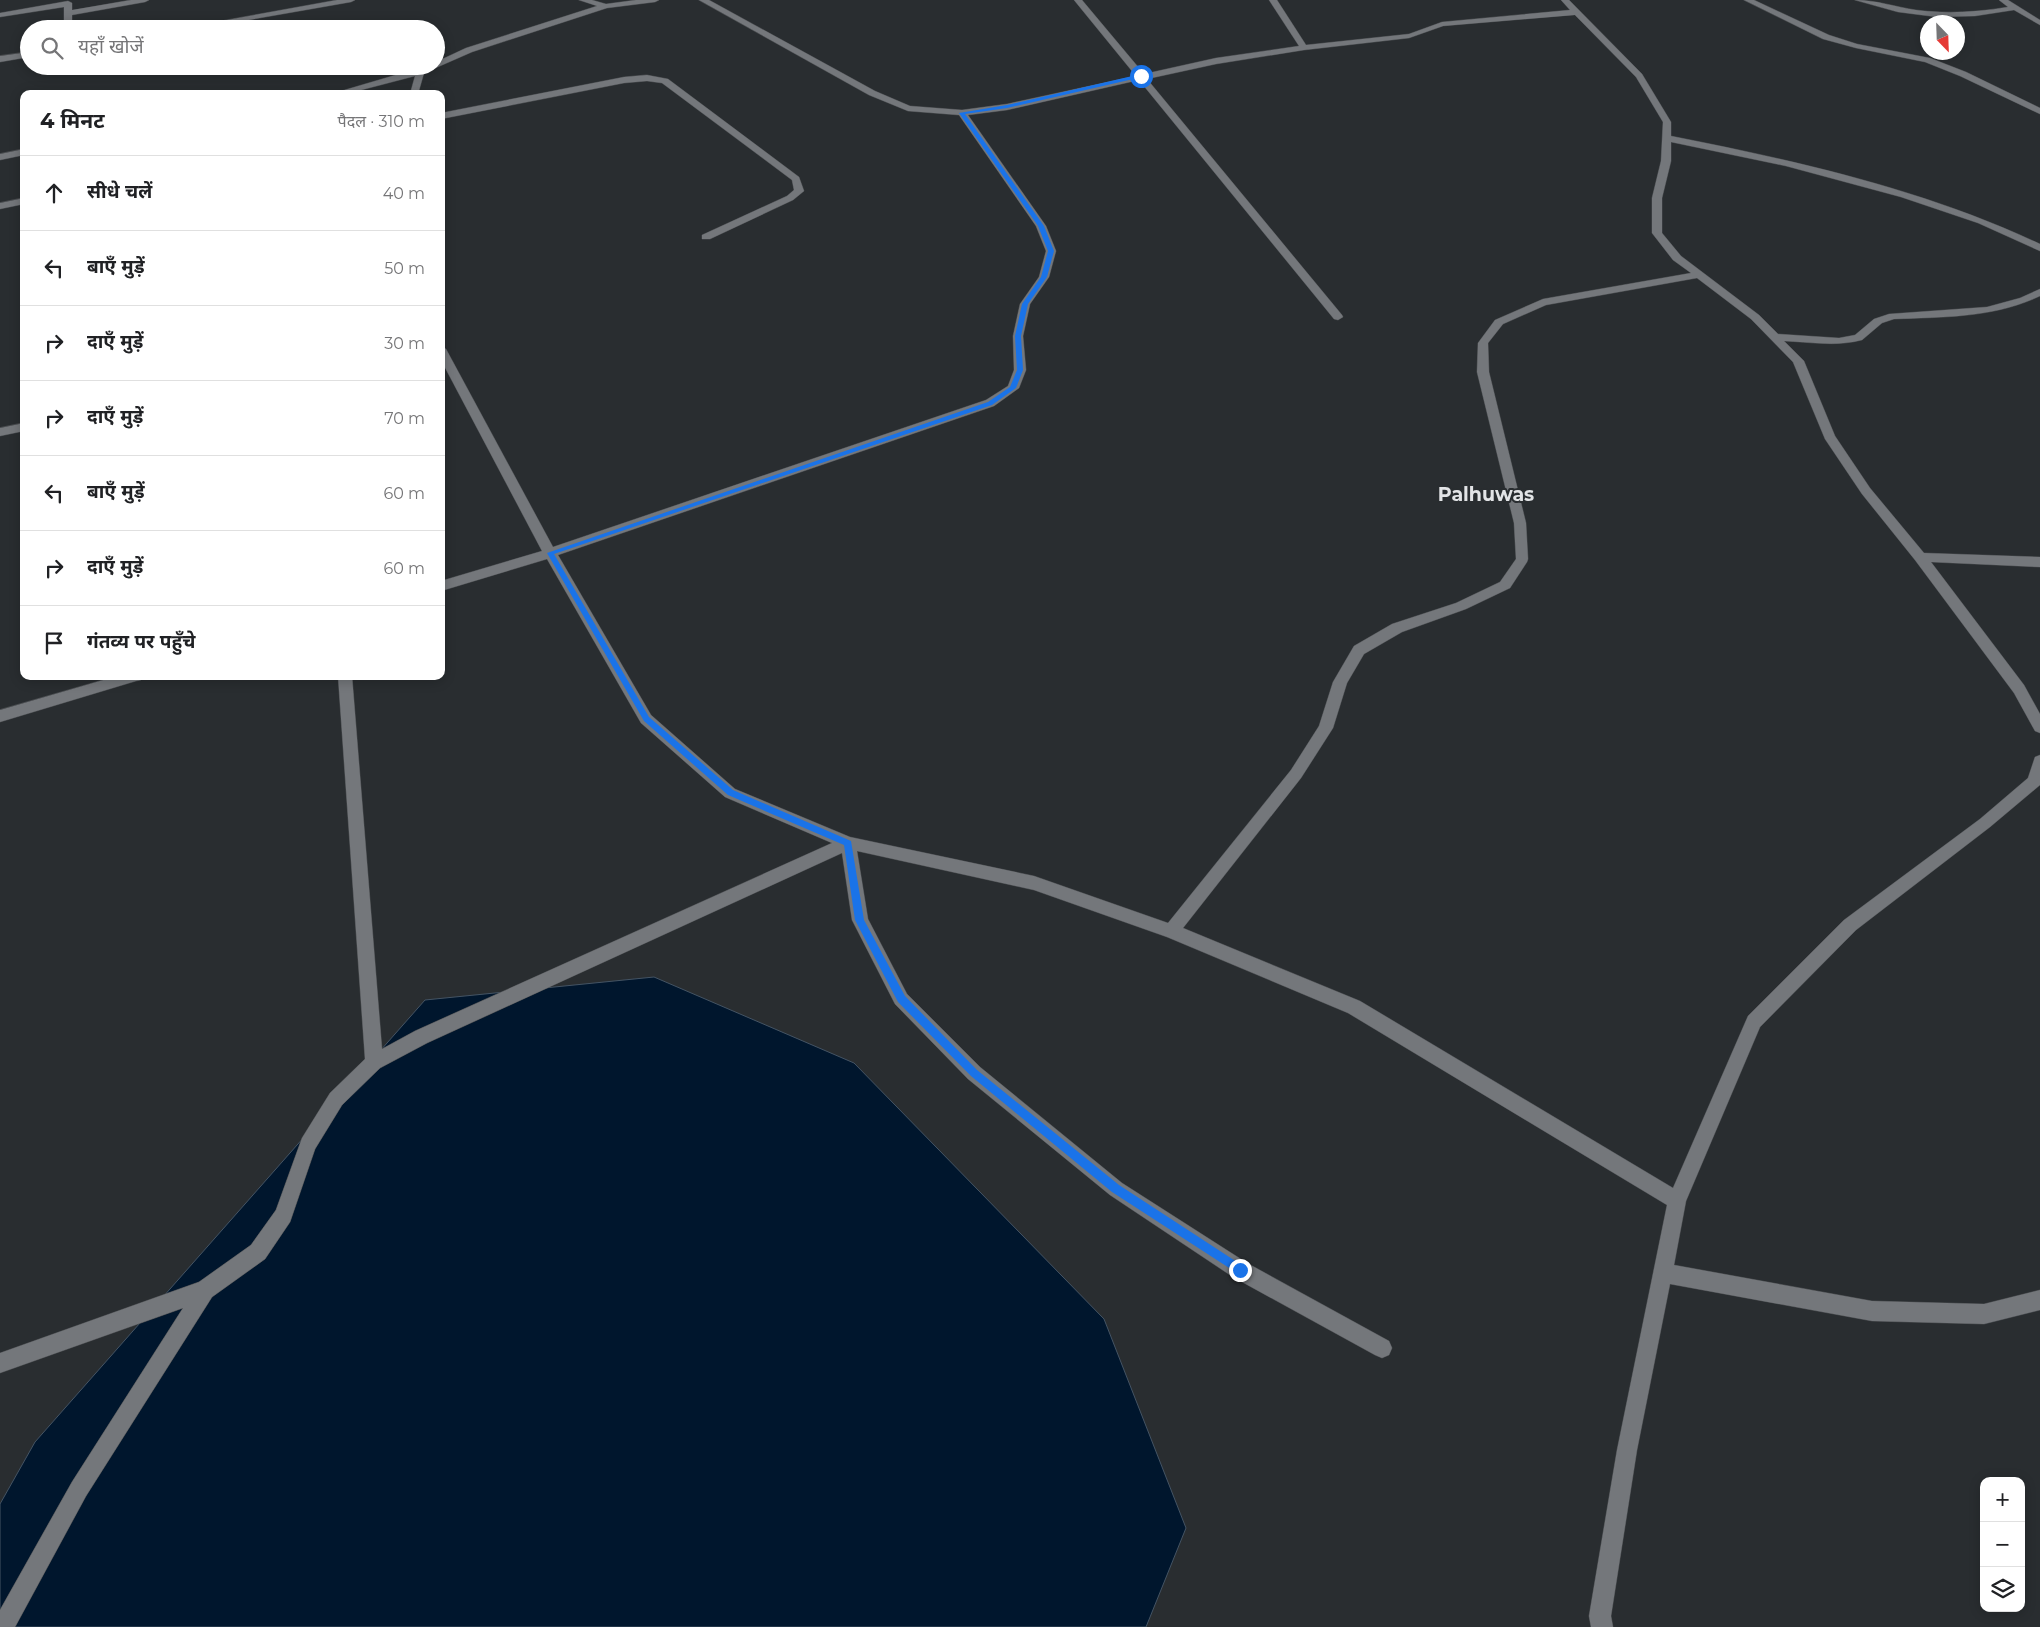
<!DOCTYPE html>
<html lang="hi">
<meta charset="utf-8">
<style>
:root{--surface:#fff;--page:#f2f2f2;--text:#202124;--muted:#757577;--line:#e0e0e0}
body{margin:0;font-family:Montserrat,"Noto Sans Devanagari",sans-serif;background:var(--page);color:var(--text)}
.controls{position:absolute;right:15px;bottom:15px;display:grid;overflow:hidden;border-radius:10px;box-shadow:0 2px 12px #0003}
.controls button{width:45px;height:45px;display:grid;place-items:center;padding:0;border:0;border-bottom:1px solid var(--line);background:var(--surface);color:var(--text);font:25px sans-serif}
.compass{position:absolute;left:1920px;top:15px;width:45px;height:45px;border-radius:50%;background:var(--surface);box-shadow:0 2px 12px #0003;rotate:157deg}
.stop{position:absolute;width:15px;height:15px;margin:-11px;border:4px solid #1a73e8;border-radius:50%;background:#fff}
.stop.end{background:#1a73e8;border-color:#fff;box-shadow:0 1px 5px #0008}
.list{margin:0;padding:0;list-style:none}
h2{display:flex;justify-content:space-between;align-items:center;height:65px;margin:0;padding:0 20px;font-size:21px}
h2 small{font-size:16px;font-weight:400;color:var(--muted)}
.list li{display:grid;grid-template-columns:32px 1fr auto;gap:15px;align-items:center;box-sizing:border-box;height:75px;padding:0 20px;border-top:1px solid var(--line)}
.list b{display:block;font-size:19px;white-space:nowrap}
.list em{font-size:16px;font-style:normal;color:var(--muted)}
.icon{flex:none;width:28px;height:28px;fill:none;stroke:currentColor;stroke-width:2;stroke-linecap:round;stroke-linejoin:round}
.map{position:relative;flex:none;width:2040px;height:1627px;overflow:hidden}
.search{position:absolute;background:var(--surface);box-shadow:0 2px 12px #0003;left:20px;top:20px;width:425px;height:55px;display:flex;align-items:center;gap:12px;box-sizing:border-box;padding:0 18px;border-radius:28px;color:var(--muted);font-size:19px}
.panel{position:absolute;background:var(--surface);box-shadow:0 2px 12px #0003;left:20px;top:90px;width:425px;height:590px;border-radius:10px}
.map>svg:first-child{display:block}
.water{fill:#00162d;stroke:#445464}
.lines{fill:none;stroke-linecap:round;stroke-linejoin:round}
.street-casing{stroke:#484b4e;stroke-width:1}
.street{fill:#74777b;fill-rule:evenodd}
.route{fill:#1a73e8}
.labels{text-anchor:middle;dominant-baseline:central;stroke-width:4;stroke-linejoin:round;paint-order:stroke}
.quarter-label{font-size:19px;font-weight:bold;fill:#e2e4e6;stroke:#292d30}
</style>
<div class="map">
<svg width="2040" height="1627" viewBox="0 0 2040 1627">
<rect width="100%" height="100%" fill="#292d30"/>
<!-- water -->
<path class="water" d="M654 977 854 1063 1104 1319 1186 1528 1146 1627H0V1504L35 1442 425 1000Z"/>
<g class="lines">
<defs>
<path id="street" d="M131 0H149L145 2 72 15V29H64V7L0 17V13L68 1 72 3V10Z
M337 0H355L351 2 197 29H177Z
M579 0H592L606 4 636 0H659L655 2 607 8 472 52 424 73 418 94H410L415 76 346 94H331L426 66H436V62L466 48 597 6Z
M699 0H709L875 91 910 106 962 110 1007 104 1136 76 1074 0H1082L1144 74 1216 58 1299 46 1269 0H1277L1306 45 1409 34 1442 22 1570 10 1561 0H1569L1642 74 1671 122V136C1797 161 1923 189 2040 244V251L1978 223 1901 197 1786 166 1671 142V161L1662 198V233L1681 256 1759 315 1778 334 1839 338 1855 335 1874 319 1889 314 1987 307 2020 298 2040 289V296C1994 318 1944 317 1894 319L1882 323 1862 340C1836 347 1810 342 1784 341L1804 361 1835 436 1870 488 1924 553 2040 557V567L1931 562 2024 685 2040 714V733L2035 731 2014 693 1915 560 1862 494 1825 439 1793 362 1751 319 1697 278 1546 305 1503 324 1488 343 1489 372 1526 523 1528 559 1527 562 1510 588 1466 609 1402 632 1364 654 1347 683 1333 728 1301 778 1183 928 1360 1001 1673 1188 1748 1016 1844 920 1980 819 2028 778 2035 757 2040 755V785L1990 827 1856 930 1760 1027 1686 1201 1674 1265 1872 1301 1984 1304 2040 1290V1310L1984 1324 1872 1321 1670 1284 1637 1450 1611 1616 1613 1627H1591L1589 1616 1617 1450 1667 1205 1348 1013 1167 937 1034 890 857 851 868 919 907 994 980 1067 1122 1183 1247 1263 1389 1341 1392 1348 1389 1355 1382 1358 1375 1355 1233 1277 1110 1195 968 1079 895 1004 852 920 842 853 427 1043 380 1068 342 1105 315 1149 290 1222 265 1259 212 1297 86 1496 15 1627H0V1610L72 1482 183 1308 0 1373V1353L199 1282 251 1245 276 1210 302 1138 330 1093 365 1059 338 676H352L382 1049 415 1031 832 843 725 797 641 723 547 559 441 591V581L542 551 441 360V346L446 349 553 547 986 400 1008 386 1014 370 1013 336 1020 304 1039 277 1046 251 1036 226 959 115 908 111 869 95ZM1575 15 1636 77 1663 122 1661 161 1652 198V233L1673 260 1691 273 1543 299 1495 320 1478 343 1477 372 1514 523 1516 559 1500 582 1456 603 1392 624 1354 646 1333 682 1319 726 1291 770 1168 923 1034 876 850 837 735 789 651 715 558 555 994 406 1019 388 1026 370 1023 336 1030 304 1049 277 1056 251 1046 226 968 115 1007 110 1139 80 1334 319 1338 320 1343 317 1342 315 1147 79 1216 64 1304 50 1409 38 1443 26Z
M1744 0H1754L1829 35 1857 44 1930 58 1966 72 2040 108V114L1960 76 1925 62 1856 48 1823 39Z
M1855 0C1876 0 1896 7 1916 10 1947 14 1978 12 2008 7L1999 0H2008L2040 20V25L2014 10 1975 16 1937 17 1898 12Z
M29 52V57L0 62V56Z
M647 75 668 79 799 177 804 191 793 200 710 239H702V235L787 196 794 190 792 180 662 83 647 81 624 83 441 119V113L624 77Z
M24 149V155L0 160V154Z
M24 198V204L0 209V203Z
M24 423V431L0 436V428Z
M117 676H143L141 680 136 681 0 722V710Z"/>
</defs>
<!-- street casing -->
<use href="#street" class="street-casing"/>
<!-- street -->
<use href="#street" class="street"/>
</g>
<!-- route -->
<path class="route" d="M1141 74 1142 77 1007 108 965 114 1044 226 1054 251 1047 277 1028 304 1021 336 1023 370 1016 388 992 405 554 554 649 717 733 790 851 841 864 920 905 996 977 1070 1119 1185 1243 1266 1245 1270 1243 1274 1240 1275 1112 1192 971 1076 898 1002 855 920 844 845 728 795 644 721 547 553 988 402 1010 387 1017 370 1015 336 1022 304 1041 277 1048 251 1038 226 959 113 1007 105Z"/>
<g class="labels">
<!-- quarter labels -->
<g class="quarter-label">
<text x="1486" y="494">Palhuwas</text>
</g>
</g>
</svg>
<div class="controls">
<button>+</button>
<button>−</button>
<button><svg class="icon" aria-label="layers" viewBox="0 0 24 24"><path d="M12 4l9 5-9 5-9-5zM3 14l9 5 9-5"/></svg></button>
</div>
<svg class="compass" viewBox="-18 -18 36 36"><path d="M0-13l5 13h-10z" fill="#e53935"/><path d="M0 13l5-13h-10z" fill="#757577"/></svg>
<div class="stop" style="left:1141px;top:76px"></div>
<div class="stop end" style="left:1240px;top:1270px"></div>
<div class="search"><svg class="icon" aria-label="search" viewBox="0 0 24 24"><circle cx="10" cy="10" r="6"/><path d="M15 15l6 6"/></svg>यहाँ खोजें</div>
<section class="panel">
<h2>4 मिनट<small>पैदल · 310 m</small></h2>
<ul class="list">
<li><svg class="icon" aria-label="ahead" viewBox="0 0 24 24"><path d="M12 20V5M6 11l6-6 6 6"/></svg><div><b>सीधे चलें</b></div><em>40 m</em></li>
<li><svg class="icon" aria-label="left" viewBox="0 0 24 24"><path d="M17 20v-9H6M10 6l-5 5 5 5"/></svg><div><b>बाएँ मुड़ें</b></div><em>50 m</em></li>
<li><svg class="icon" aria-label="right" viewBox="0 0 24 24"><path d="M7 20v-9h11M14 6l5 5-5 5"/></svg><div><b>दाएँ मुड़ें</b></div><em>30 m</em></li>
<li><svg class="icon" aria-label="right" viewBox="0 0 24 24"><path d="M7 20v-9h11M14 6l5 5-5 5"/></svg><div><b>दाएँ मुड़ें</b></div><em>70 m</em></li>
<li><svg class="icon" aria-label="left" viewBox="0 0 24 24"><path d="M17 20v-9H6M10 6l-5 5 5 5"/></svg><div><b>बाएँ मुड़ें</b></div><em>60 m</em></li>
<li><svg class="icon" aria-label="right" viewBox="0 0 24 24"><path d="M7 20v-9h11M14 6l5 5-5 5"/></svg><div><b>दाएँ मुड़ें</b></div><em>60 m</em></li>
<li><svg class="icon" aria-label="arrive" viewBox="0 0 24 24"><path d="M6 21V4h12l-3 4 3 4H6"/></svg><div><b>गंतव्य पर पहुँचे</b></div></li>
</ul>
</section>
</div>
